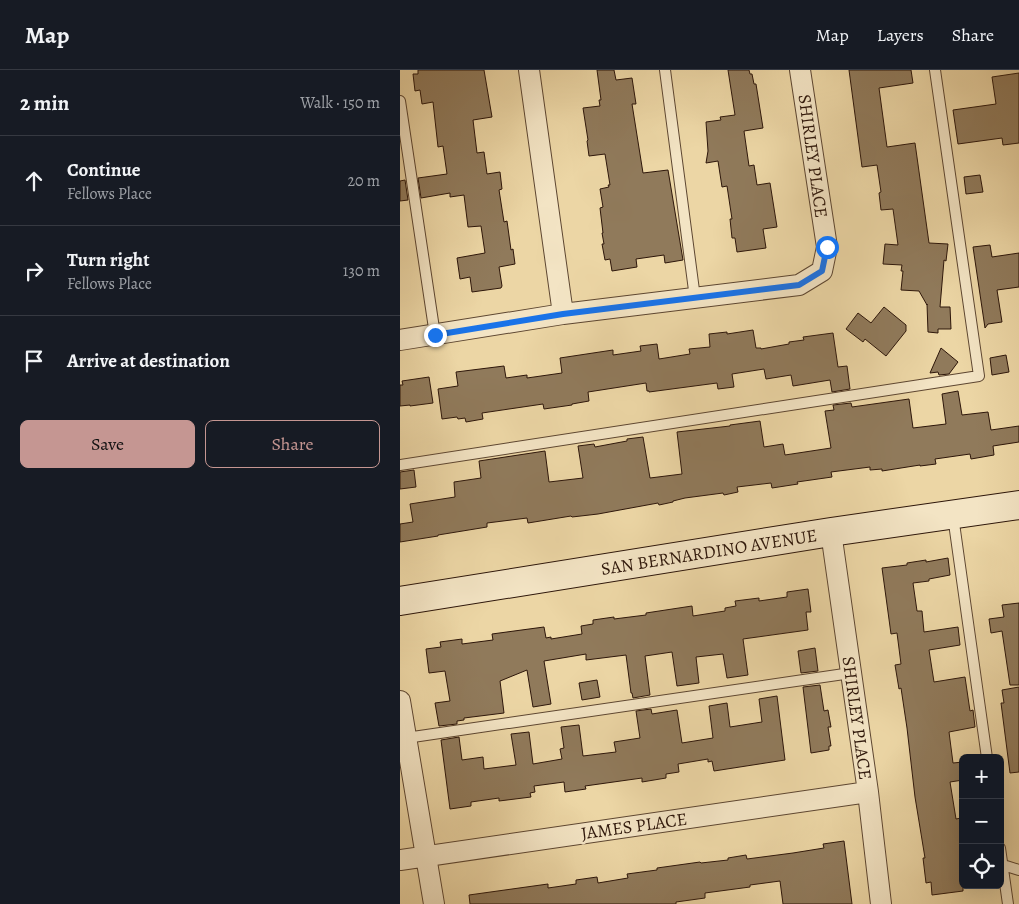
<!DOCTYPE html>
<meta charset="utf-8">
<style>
:root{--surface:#171b24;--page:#20242c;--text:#f1f3f6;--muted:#9ea1a6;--line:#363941;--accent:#c59692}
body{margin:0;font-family:Alegreya,serif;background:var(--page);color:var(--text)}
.controls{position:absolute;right:15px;bottom:15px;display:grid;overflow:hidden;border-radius:8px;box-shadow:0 5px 20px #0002}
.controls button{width:45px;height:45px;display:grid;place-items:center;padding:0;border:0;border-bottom:1px solid var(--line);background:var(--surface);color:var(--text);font:25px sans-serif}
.stop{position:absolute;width:15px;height:15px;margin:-11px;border:4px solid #1a73e8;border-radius:50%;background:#fff}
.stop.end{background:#1a73e8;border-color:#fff;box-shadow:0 1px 5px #0008}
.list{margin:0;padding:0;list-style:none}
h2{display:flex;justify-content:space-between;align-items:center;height:65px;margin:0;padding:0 20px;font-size:21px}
h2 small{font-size:16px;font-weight:400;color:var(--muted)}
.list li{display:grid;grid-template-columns:32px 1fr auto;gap:15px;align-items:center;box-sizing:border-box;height:90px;padding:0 20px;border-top:1px solid var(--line)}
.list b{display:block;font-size:19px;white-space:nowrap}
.list p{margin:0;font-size:16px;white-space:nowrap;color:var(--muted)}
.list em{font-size:16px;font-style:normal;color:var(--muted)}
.actions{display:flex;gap:10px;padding:15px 20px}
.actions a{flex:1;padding:11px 0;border:1px solid var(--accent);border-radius:8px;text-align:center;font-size:18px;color:var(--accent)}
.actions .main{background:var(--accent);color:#111}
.icon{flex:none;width:28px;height:28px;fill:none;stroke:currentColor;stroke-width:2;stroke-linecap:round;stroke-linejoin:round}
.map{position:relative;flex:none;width:619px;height:834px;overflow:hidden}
header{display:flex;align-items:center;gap:30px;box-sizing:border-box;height:70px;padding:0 25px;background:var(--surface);border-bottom:1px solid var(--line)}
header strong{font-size:24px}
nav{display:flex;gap:28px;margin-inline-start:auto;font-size:18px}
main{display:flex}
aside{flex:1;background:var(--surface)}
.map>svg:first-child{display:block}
.building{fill:#907a5b;stroke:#2d160a}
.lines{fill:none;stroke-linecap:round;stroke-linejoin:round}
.service-casing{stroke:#5d4631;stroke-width:12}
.minor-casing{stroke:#5d4631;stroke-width:22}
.secondary-casing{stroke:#2d160a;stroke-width:30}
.service{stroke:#f3e4c4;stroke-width:10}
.minor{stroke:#f3e4c4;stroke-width:20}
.secondary{stroke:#f3e4c4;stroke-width:28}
.route{stroke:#1a73e8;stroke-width:6}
.labels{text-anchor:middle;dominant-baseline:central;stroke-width:5;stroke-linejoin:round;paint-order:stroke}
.street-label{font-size:18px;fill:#2d160a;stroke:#f3e4c4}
</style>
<header>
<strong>Map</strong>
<nav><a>Map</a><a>Layers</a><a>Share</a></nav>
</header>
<main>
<aside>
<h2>2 min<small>Walk · 150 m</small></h2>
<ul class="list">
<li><svg class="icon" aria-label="ahead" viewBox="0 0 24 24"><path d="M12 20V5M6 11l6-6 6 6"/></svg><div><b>Continue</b><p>Fellows Place</p></div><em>20 m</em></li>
<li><svg class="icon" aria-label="right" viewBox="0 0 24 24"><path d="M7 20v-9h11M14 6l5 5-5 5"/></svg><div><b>Turn right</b><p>Fellows Place</p></div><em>130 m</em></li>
<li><svg class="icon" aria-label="arrive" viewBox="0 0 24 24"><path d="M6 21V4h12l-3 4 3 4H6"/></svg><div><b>Arrive at destination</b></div></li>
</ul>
<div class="actions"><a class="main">Save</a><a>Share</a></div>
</aside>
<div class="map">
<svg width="619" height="834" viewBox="0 0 619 834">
<rect width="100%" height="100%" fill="#ecd6a5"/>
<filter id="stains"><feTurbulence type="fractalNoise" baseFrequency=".004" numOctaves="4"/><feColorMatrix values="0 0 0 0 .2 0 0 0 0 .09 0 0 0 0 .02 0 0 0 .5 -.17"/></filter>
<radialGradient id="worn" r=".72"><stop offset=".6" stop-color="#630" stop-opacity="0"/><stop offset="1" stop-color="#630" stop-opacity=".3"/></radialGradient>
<!-- building -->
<path class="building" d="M18 0H84L92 47 73 50 77 83 84 82 87 104 100 102 102 119 99 120 104 152 107 151 111 180 113 179 115 194 99 197 102 216 101 218 72 222 70 207 60 209 57 188 85 183 81 156 68 157 64 125 50 127V123L21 128 18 108 47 104 43 76 38 77 33 32 22 34 20 20 15 21 13 4H18Z
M197 0H214L216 10 232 8 236 34H232L243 103 268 100 283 190 265 193 264 185 236 189 237 197 212 201 210 189 205 190 202 174H204L202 163H203L200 138 203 137 200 119 209 117 208 115H210L205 84 189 86 187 71 188 70 183 38 200 36 199 30H201Z
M328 0H349L350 4H352L354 14H356L363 58 344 61 349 96 354 95 357 115 370 113 377 157 363 159 366 178 337 182 335 168H332L330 149H332L327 116 322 117 318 91 306 93 308 81 306 52 321 50 320 47 335 45Z
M449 0H511L513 13 479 18 487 77 515 73 529 173 548 174 546 191 544 190 540 237H550L551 259H538V263L528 262 527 234V235L519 221 501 220 503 201H501L502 195 483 194 485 174 498 175 493 139 481 140 479 123 481 122 477 95 462 97Z
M619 3V73L603 75 602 68 558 74 553 40 596 34 592 7Z
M580 105 583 122 566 124 564 107Z
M5 110 8 130 0 131V111Z
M590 175 592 187 619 183V217L597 220 602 252 588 254 585 258 573 177Z
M484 237 506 255V261L486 286 465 269 463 272 446 259 458 243 471 253Z
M353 260 356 278H361V279L389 274V272L404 270 403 267 433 263 438 297 447 296 450 319 432 322 430 310 393 316 391 305 366 309 364 299 332 304 334 317 318 319 317 313 249 322V321H247L246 313 188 322 189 331 172 334V335L144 339 143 334 82 343 83 349 66 352 65 348 58 349 57 347 42 349 38 319 58 316 56 302 104 296 106 308 127 305V308L162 303 160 288 213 280V285L241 281 240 276 257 274 259 289 290 284 289 279 310 277 309 264 327 262V264Z
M541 278 558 292 549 304 539 305 538 302 530 303Z
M606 285 609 302 592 305 590 288Z
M29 307 33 333 10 336V335L0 336V315H3L2 311Z
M558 321 562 345 588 342 591 360 619 356V372L593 376 594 385 571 389 570 384 535 389 536 394 520 396V395L482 401V399L470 400V397L431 402 432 407 397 412 398 414 372 418 371 413 337 417 338 422 324 425 323 423 285 428 273 431V432L259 435 258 433 198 444 172 447 171 446 128 453 127 448 87 453V457L38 465V466L0 472V454L13 452 10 434 55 427 54 412 81 408 79 391 145 381 149 412 183 408 178 376 194 374 195 377 227 371V369L243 367 250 408 282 404 277 362 330 356V355L360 351 364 377 383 374 385 385 431 378 425 341 434 340 433 335 451 333 452 337 509 329 513 358 546 354 542 324Z
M14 400 16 417 0 419V402Z
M548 488 550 505 529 509V511L513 513 517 541H522L524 562 558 557 560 575 529 580 534 612 565 607 570 641 573 640 575 657 549 662 553 693 563 692V710L550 712 556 749 561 748 563 760V821L532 825 531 812 526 813 523 788H525L515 727 507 658 501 618 499 619 495 595 501 594 497 563 491 564 482 498 507 495V493L526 490V492Z
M408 519 411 542H406L408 560 343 569 348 605 327 608 323 584 296 587 299 613 277 616 272 582 245 586 250 625 233 628 232 623H231L226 585 186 590V584L144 591 151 634 133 637 127 600 100 611 104 643 64 648V650L57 651V654L39 656 35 633 50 631 45 601 29 603 26 579 41 577 40 572 62 569V574L93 570 92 564 144 557 146 568 151 567V569L182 564 181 556 193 554V550L214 547V549L246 545V543L292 536 293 546 325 541V538L336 536 335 531 359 528V531L387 527V522Z
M619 533V615H610L602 561 591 563 589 549 604 547 602 535Z
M415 578 418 601 401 603 398 581Z
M197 610 200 627 182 630 179 613Z
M420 615 424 641 428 640 431 657H428L431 676H429V680L411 683 403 617Z
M619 617V702L610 703 601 633H604L602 620Z
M377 626 385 690 314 701 312 691 308 692V689L278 694 279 702 266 704V708L242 712V708L185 716 186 719 165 722 164 712 134 716 135 722 130 723 131 727 99 731V728L71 732V736L50 739 41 670 59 667 62 690 83 687 84 699 116 695 111 664 129 662 133 694 162 689 160 679 164 678 161 657 179 655 183 686 216 682 214 672 240 668 236 641 251 639 252 644 277 640 282 673 313 668 309 636 327 633 330 657 362 652 359 629Z
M444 771 452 834H383L380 811 350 815V817L305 823V828L276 832V834H70L69 825 148 814V818L176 814V810L197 807 198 813 228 808 227 804 257 800V798L300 792 301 793 328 790V788L346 785 347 789 393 783 424 778 423 774Z"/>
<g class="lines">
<defs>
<path id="service" d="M265 0 295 228
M0 31 35 265
M0 395 579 306 535 0
M553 446 587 688
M6 668 451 603
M600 778 608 834
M603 795 619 800"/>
<path id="minor" d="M129 0 163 244
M0 270 163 244 399 215 422 201 427 177 400 0
M431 462 468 722 481 834
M0 631 34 834
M0 790 468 722"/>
<path id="secondary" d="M0 531 431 462 619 435"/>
</defs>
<!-- service casing -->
<use href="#service" class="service-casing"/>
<!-- minor casing -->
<use href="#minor" class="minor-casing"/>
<!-- secondary casing -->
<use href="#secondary" class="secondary-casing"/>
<!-- service -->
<use href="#service" class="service"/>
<!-- minor -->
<use href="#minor" class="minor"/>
<!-- secondary -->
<use href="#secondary" class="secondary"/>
</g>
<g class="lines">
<!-- route -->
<path class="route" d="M35 265 163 244 399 215 422 201 427 177"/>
</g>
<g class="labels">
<!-- street labels -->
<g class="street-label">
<text transform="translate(413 86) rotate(82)">SHIRLEY PLACE</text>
<text transform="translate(309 482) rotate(-9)">SAN BERNARDINO AVENUE</text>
<text transform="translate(457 648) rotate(82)">SHIRLEY PLACE</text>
<text transform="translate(234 756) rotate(-8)">JAMES PLACE</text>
</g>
</g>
<rect width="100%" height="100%" filter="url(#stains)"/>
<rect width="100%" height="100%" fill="url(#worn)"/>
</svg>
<div class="controls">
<button>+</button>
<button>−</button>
<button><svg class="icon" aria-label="locate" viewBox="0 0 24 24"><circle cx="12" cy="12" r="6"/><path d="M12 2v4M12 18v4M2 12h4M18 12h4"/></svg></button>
</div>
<div class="stop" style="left:427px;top:177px"></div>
<div class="stop end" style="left:35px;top:265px"></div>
</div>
</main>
